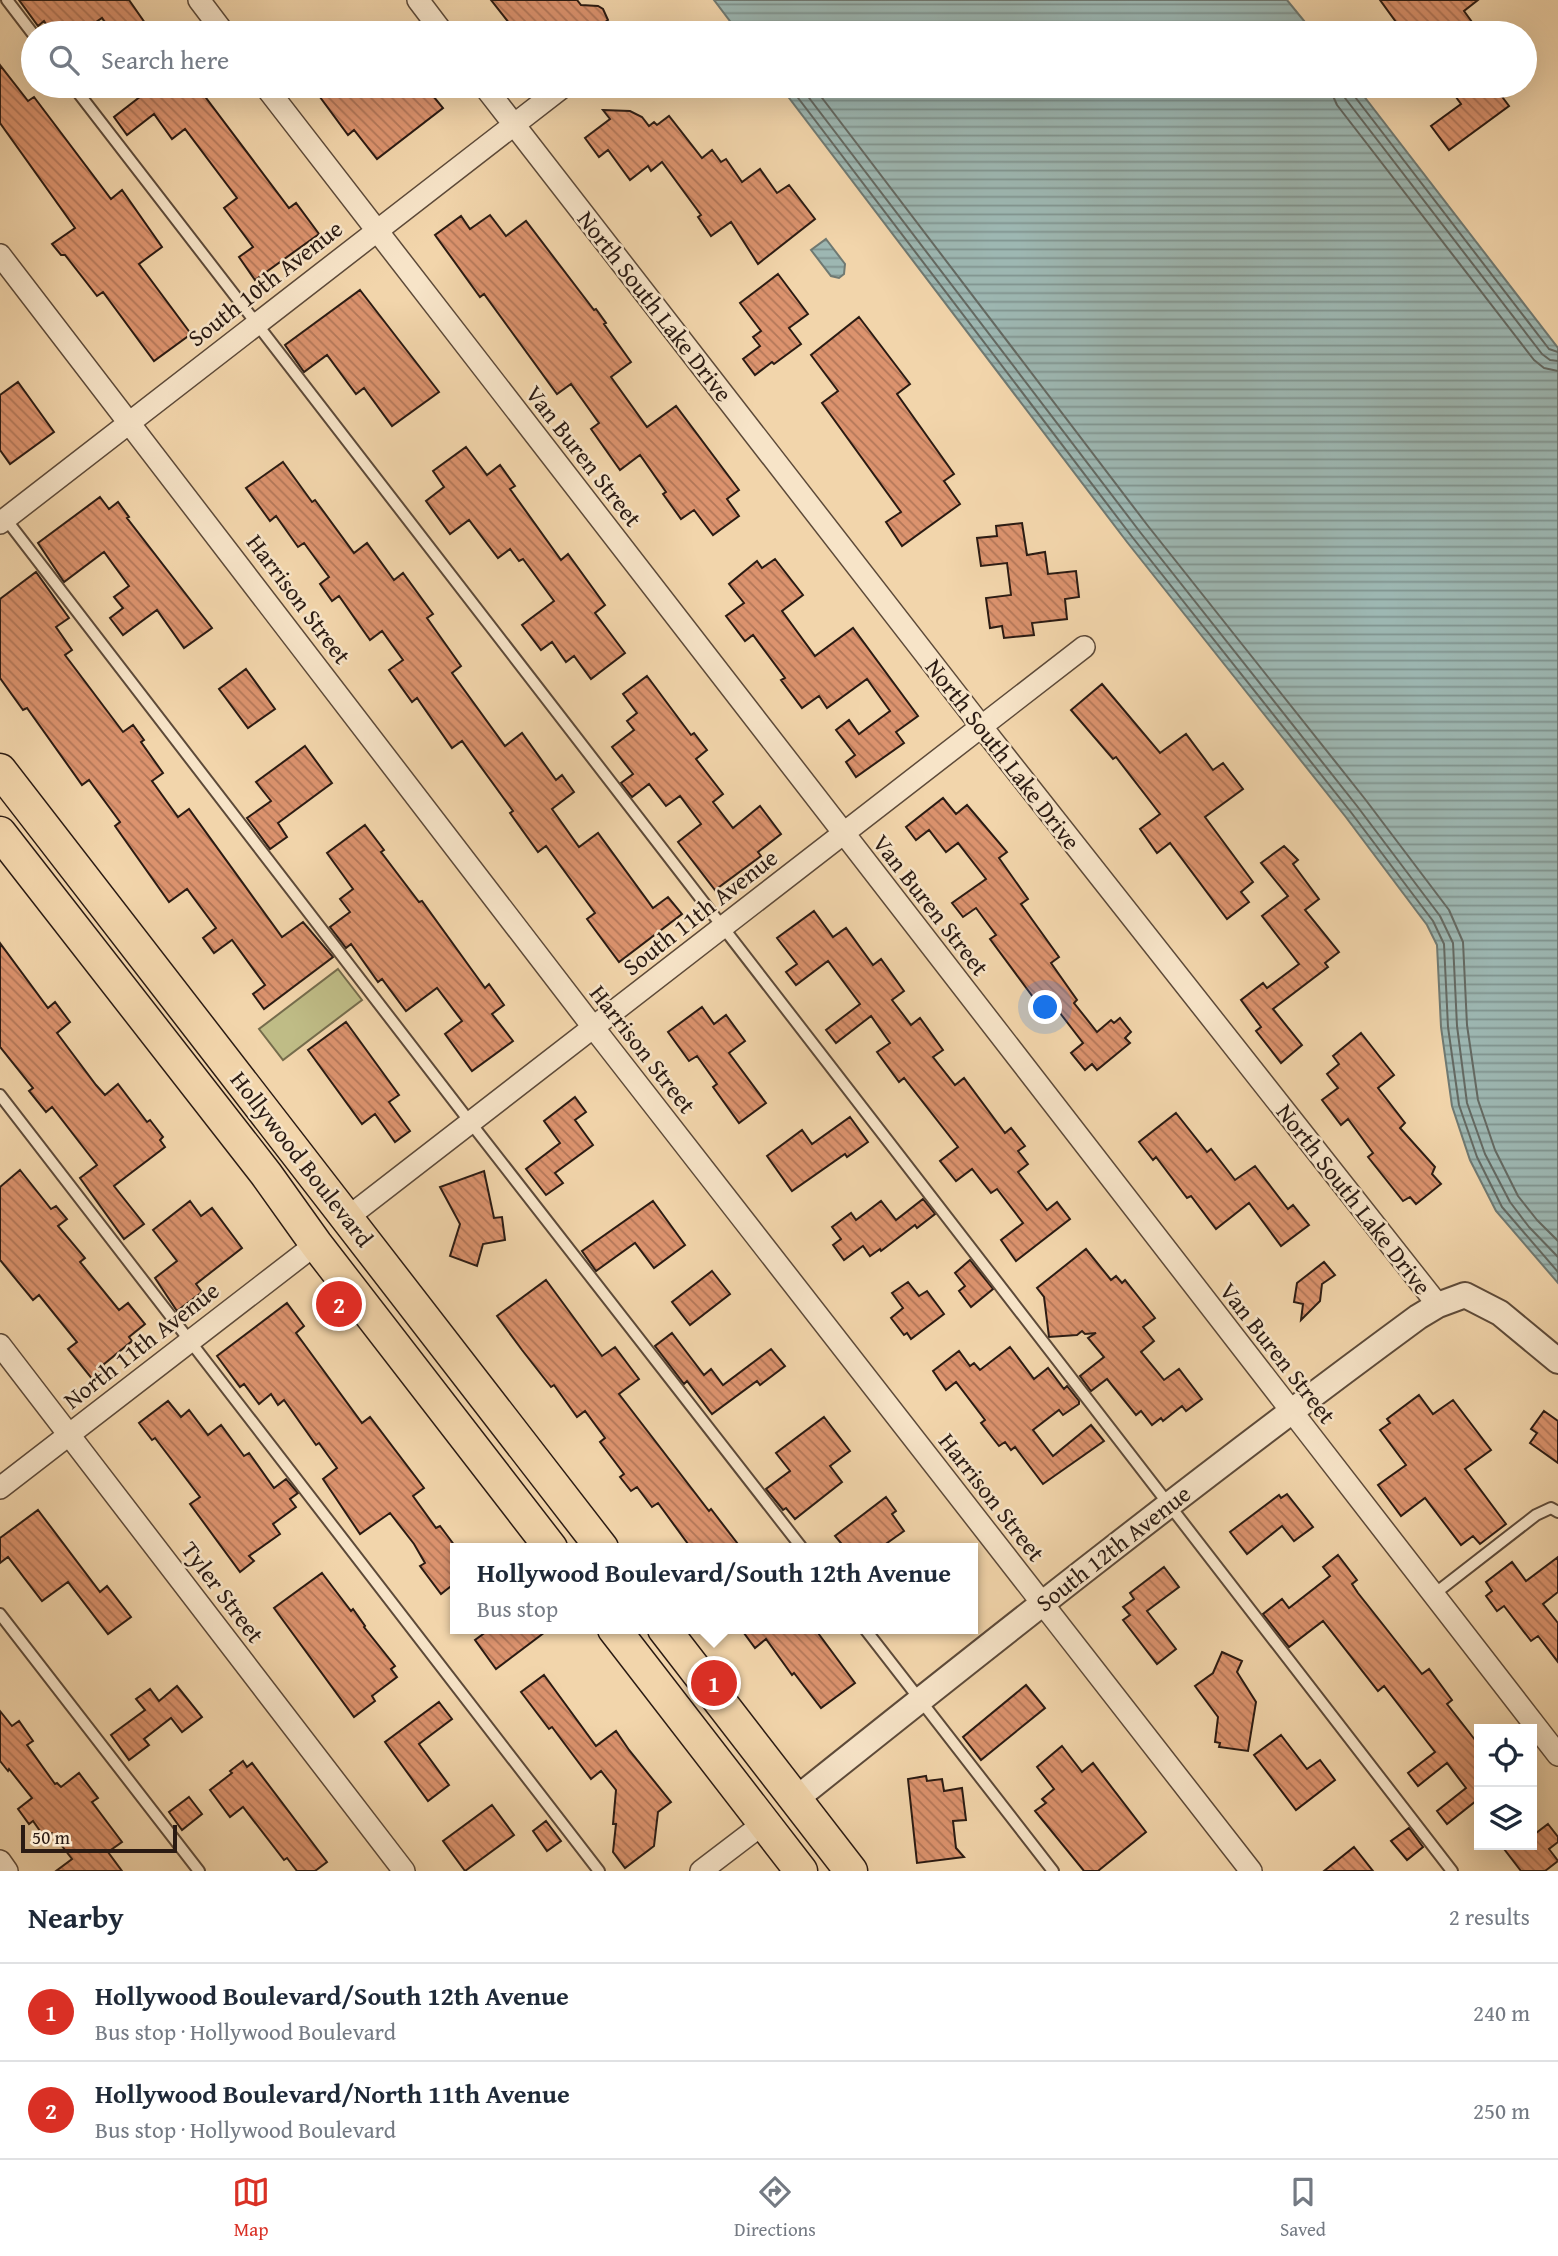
<!DOCTYPE html>
<meta charset="utf-8">
<style>
:root{--surface:#fff;--page:#f6f6f7;--text:#1f2937;--muted:#747a83;--line:#e0e1e3;--accent:#d93025}
body{margin:0;font-family:"Gentium Book Plus",serif;background:var(--page);color:var(--text)}
.controls{position:absolute;right:21px;bottom:21px;display:grid;overflow:hidden;border-radius:0px;box-shadow:0 7px 28px #0002}
.controls button{width:63px;height:63px;display:grid;place-items:center;padding:0;border:0;border-bottom:2px solid var(--line);background:var(--surface);color:var(--text);font:35px sans-serif}
.scale{position:absolute;left:21px;bottom:18px;width:156px;box-sizing:border-box;padding-left:7px;border:4px solid #2b1b13;border-top:0;font-size:19px;line-height:24px;white-space:nowrap;color:#2b1b13;-webkit-text-stroke:5px #f7e4c8;paint-order:stroke}
.you{position:absolute;left:1046px;top:1008px;width:24px;height:24px;margin:-18px;border:5px solid #fff;border-radius:50%;background:#1a73e8;box-shadow:0 0 0 10px #1a73e833}
.badge{display:grid;place-items:center;width:46px;height:46px;border-radius:50%;background:var(--accent);color:#fff;font-size:23px;font-weight:700}
.pin{position:absolute;translate:-50% -50%;border:4px solid #fff;box-shadow:0 2px 7px #0006}
.popup{position:absolute;left:450px;top:1543px;width:528px;height:91px;box-sizing:border-box;display:grid;place-content:center;border-radius:0px;background:var(--surface);filter:drop-shadow(0 2px 5px #0005);font-size:23px;white-space:nowrap;color:var(--muted)}
.popup b{font-size:26px;color:var(--text)}
.popup::after{content:'';position:absolute;left:50%;top:100%;margin-left:-14px;border:14px solid transparent;border-top-color:var(--surface)}
.list{margin:0;padding:0;list-style:none}
h2{display:flex;justify-content:space-between;align-items:center;height:91px;margin:0;padding:0 28px;font-size:30px}
h2 small{font-size:23px;font-weight:400;color:var(--muted)}
.list li{display:grid;grid-template-columns:46px 1fr auto;gap:21px;align-items:center;box-sizing:border-box;height:98px;padding:0 28px;border-top:2px solid var(--line)}
.list b{display:block;font-size:26px;white-space:nowrap}
.list p{margin:0;font-size:23px;white-space:nowrap;color:var(--muted)}
.list em{font-size:23px;font-style:normal;color:var(--muted)}
.icon{flex:none;width:38px;height:38px;fill:none;stroke:currentColor;stroke-width:2;stroke-linecap:round;stroke-linejoin:round}
.map{position:relative;flex:none;width:1558px;height:1871px;overflow:hidden}
.search{position:absolute;background:var(--surface);box-shadow:0 7px 28px #0002;left:21px;right:21px;top:21px;height:77px;display:flex;align-items:center;gap:18px;box-sizing:border-box;padding:0 24px;border-radius:38px;color:var(--muted);font-size:26px}
.sheet{height:287px;background:var(--surface)}
nav{display:flex;justify-content:space-around;align-items:center;box-sizing:border-box;height:98px;border-top:2px solid var(--line);background:var(--surface);font-size:19px;color:var(--muted)}
nav a{display:grid;justify-items:center;gap:4px}
nav .on{color:var(--accent)}
.map>svg:first-child{display:block}
.grass{fill:#bfbc86;stroke:#756c4c;stroke-width:2}
.water{fill:url(#water-rules);stroke:#6f7972;stroke-width:2}
.lines{fill:none;stroke-linecap:round;stroke-linejoin:round}
.shore{stroke:#646962;stroke-width:2}
.building{fill:url(#building-back-hatch);stroke:#2b1b13;stroke-width:2}
.service-casing{stroke:#5d4a39;stroke-width:14}
.minor-casing{stroke:#5d4a39;stroke-width:24}
.tertiary-casing{stroke:#5d4a39;stroke-width:28}
.primary-casing{stroke:#2b1b13;stroke-width:35}
.service{stroke:#f7e4c8;stroke-width:10}
.minor{stroke:#f7e4c8;stroke-width:21}
.tertiary{stroke:#f7e4c8;stroke-width:24}
.primary{stroke:#f2d5ab;stroke-width:32}
.labels{text-anchor:middle;dominant-baseline:central;stroke-width:5;stroke-linejoin:round;paint-order:stroke}
.street-label{font-size:24px;fill:#2b1b13;stroke:#f7e4c8}
</style>
<div class="map">
<svg width="1558" height="1871" viewBox="0 0 1558 1871">
<defs>
<pattern id="water-rules" width="6" height="5" patternUnits="userSpaceOnUse" patternTransform="scale(1.75)"><rect width="6" height="5" fill="#9db7b2"/><path d="M0 2.5h6" fill="none" stroke="#809490"/></pattern>
<pattern id="building-back-hatch" width="6" height="6" patternUnits="userSpaceOnUse" patternTransform="scale(1.75)"><rect width="6" height="6" fill="#dc936e"/><path d="M-1 5l2 2M0 0l6 6M5-1l2 2" fill="none" stroke="#b37759"/></pattern>
</defs>
<rect width="100%" height="100%" fill="#f2d5ab"/>
<filter id="stains"><feTurbulence type="fractalNoise" baseFrequency=".00286" numOctaves="4"/><feColorMatrix values="0 0 0 0 .2 0 0 0 0 .09 0 0 0 0 .02 0 0 0 .5 -.17"/></filter>
<radialGradient id="worn" r=".72"><stop offset=".6" stop-color="#630" stop-opacity="0"/><stop offset="1" stop-color="#630" stop-opacity=".3"/></radialGradient>
<!-- grass -->
<path class="grass" d="M338 969 362 1000 283 1060 259 1029Z"/>
<!-- water -->
<path class="water" d="M714 0H1287L1314 33H739Z
M780 86H1356L1558 348V1283L1496 1211 1470 1160 1452 1106 1441 1027 1437 945 1427 925 1345 816 1127 542Z
M826 239 845 264 844 274 839 278 831 276 811 250Z"/>
<g class="lines">
<!-- shore -->
<path class="shore" d="M789 86 1133 538 1350 811 1433 921 1444 944 1448 1027 1459 1105 1477 1157 1502 1207 1558 1272
M800 86 1140 532 1357 806 1440 916 1453 943 1457 1026 1467 1103 1485 1154 1510 1202 1529 1227 1558 1257
M813 86 1148 526 1365 799 1449 910 1463 942 1467 1025 1478 1100 1495 1150 1518 1196 1537 1220 1558 1241
M1331 86 1333 96 1337 105 1534 360 1544 368 1558 371
M1342 86 1345 98 1542 354 1550 360 1558 361
M1351 86 1352 93 1549 349 1558 352"/>
</g>
<!-- building -->
<path class="building" d="M19 0H129L152 33H112L102 18 80 33H52L44 21 38 26Z
M491 0H577L581 5 598 6 603 9 608 20 590 33H517Z
M1380 0H1478L1464 11 1480 33H1404Z
M0 65 28 101 34 97 111 199 122 190 162 247 139 264 191 334 154 361 103 292 97 296 65 255H61L52 244 75 228 0 123Z
M154 86H197L289 208 296 203 319 234 255 280 239 257 253 247 224 208 237 198 185 129 172 139 154 114 127 135 114 117Z
M327 86H361L367 93 376 86H425L443 108 377 159 354 130 348 135 317 93Z
M1448 86H1494L1509 106 1449 150 1431 126 1461 104Z
M603 110 630 111 642 117 649 126 654 122 657 125 669 116 702 158 712 150 721 162 726 159 742 182 760 169 777 193 789 185 815 219 758 264 731 222 711 236 698 217 701 215 662 162 651 171 648 166 630 180 608 150 599 157 585 138 610 119Z
M490 215 506 236 526 221 594 310 596 309 606 323 604 324 631 362 611 377 647 427 676 406 739 490 727 499 739 516 713 535 694 510 681 519 663 494 666 492 640 455 620 470 591 429 599 423 571 384 557 394 484 294 480 297 435 235 461 216 470 229Z
M778 274 808 314 789 328 801 344 774 364 772 362 755 375 743 359 760 346 753 337 761 331 740 303Z
M360 290 439 392 392 426 364 388 356 394 327 355 304 372 285 345Z
M859 317 910 384 897 394 954 474 944 481 960 504 902 546 886 522 901 512 822 403 838 391 811 355Z
M18 382 54 432 10 464 0 450V395Z
M466 447 487 475 500 465 515 486 510 489 561 560 568 554 605 605 595 613 625 653 591 679 574 656 566 662 552 642 541 650 522 625 554 601 523 559 519 561 510 549 498 558 469 520 450 534 426 501 444 487 433 471Z
M283 462 312 502 315 500 354 553 367 543 394 580 403 573 433 614 427 618 461 666 452 673 505 746 522 733 556 780 562 775 574 792 552 809 579 847 598 833 653 908 668 897 682 914 619 962 587 919 595 913 546 846 538 852 510 813 513 811 462 741 452 748 417 698 412 702 389 670 403 660 382 631 370 640 339 596 332 601 320 584 329 577 304 543 298 547 276 516 270 521 246 488Z
M100 497 109 509 118 502 129 517 127 518 212 628 184 648 157 610 123 635 110 618 123 608 114 597 129 586 104 552 64 582 38 543Z
M1022 523 1027 555 1045 552 1048 574 1076 571 1079 597 1065 599 1067 619 1032 623 1034 635 1004 638 1002 626 990 628 986 598 1011 595 1007 563 981 566 977 538 997 536 996 526Z
M775 559 803 595 782 611 815 656 853 628 918 716 896 732 904 743 856 777 846 762 855 755 836 730 849 720 859 734 890 711 867 679 827 708 819 696 802 708 781 680 785 678 753 635 745 641 726 616 744 603 729 584 757 561 762 568Z
M36 572 69 618 56 627 72 650 65 655 123 732 133 725 144 740 141 742 163 773 152 781 178 817 189 809 282 937 303 922 333 957 264 1009 253 994 265 985 232 940 214 953 203 938 216 928 187 889 169 902 115 826 120 822 89 780 82 785 27 708 23 710 0 678V599Z
M246 669 275 709 248 728 219 689Z
M647 676 691 735 694 733 707 750 696 759 723 794 713 802 733 828 760 806 781 834 758 852 761 856 715 890 678 842 701 824 680 796 666 806 649 784 632 797 621 783 633 774 612 747 634 730 627 721 637 713 623 694Z
M1102 684 1160 753 1186 734 1213 770 1223 763 1243 789 1205 817 1253 882 1241 892 1249 902 1227 919 1170 843 1157 853 1140 829 1160 814 1116 757 1113 759 1071 710Z
M305 746 332 783 278 823 287 837 270 849 247 818 271 801 256 782Z
M943 798 956 814 967 805 1007 852 999 858 1028 899 1021 904 1059 957 1051 963 1077 1000 1074 1003 1097 1032 1111 1020 1114 1023 1120 1018 1131 1032 1125 1038 1130 1043 1097 1070 1092 1064 1085 1070 1071 1053 1083 1043 1060 1013 1050 1020 990 939 996 935 976 908 963 917 952 903 986 879 958 843 946 852 929 830 916 840 906 827Z
M365 825 384 850 381 852 419 902 422 901 485 988 489 984 504 1005 492 1014 513 1041 472 1071 445 1034 462 1021 437 988 406 1011 382 979 378 982 351 944 346 948 330 927 350 912 340 899 353 889 327 853Z
M1284 846 1298 860 1293 864 1319 899 1305 910 1339 952 1325 963 1328 967 1273 1009 1302 1045 1281 1063 1256 1031 1261 1027 1241 1000 1263 983 1267 988 1299 964 1262 916 1288 896 1261 863Z
M814 911 833 937 846 928 873 965 881 959 904 991 892 1000 911 1025 920 1018 943 1050 933 1057 955 1085 964 1078 1005 1133 1011 1128 1025 1146 1018 1151 1028 1164 1018 1172 1047 1210 1057 1202 1070 1219 1016 1261 1001 1240 1023 1223 997 1189 991 1193 972 1169 956 1181 940 1161 958 1147 904 1078 899 1082 877 1052 890 1043 871 1016 836 1043 826 1030 860 1004 828 961 796 985 786 972 797 964 777 938Z
M0 943 48 1008 55 1002 70 1022 57 1033 96 1085 105 1095 118 1084 147 1122 150 1120 163 1137 160 1140 165 1147 114 1186 144 1224 124 1239 80 1178 97 1165 52 1107 46 1112 29 1091 33 1088 0 1047Z
M702 1007 714 1024 726 1015 745 1041 729 1053 766 1103 739 1123 713 1087 717 1084 697 1056 689 1061 668 1032Z
M346 1022 399 1095 389 1102 410 1131 395 1142 375 1114 362 1124 308 1050Z
M1361 1033 1394 1075 1378 1088 1405 1123 1400 1128 1435 1167 1432 1174 1441 1184 1416 1204 1410 1197 1403 1201 1368 1157 1373 1153 1348 1119 1341 1125 1322 1100 1338 1088 1327 1074 1339 1064 1333 1056Z
M575 1097 586 1112 575 1120 593 1145 555 1173 563 1183 546 1195 526 1169 560 1143 544 1121Z
M1176 1113 1207 1152 1211 1149 1235 1180 1255 1166 1288 1209 1293 1205 1309 1225 1281 1246 1249 1203 1216 1229 1191 1196 1187 1198 1156 1157 1153 1160 1139 1142Z
M850 1117 868 1142 847 1157 845 1154 792 1191 767 1156 802 1130 812 1144Z
M20 1170 51 1209 56 1206 67 1219 58 1226 85 1258 80 1262 119 1310 128 1303 145 1324 129 1337 132 1341 103 1365 106 1369 93 1380 68 1349 77 1342 39 1295 33 1300 0 1260V1187Z
M484 1171 494 1218 502 1217 505 1240 483 1244 477 1266 450 1256 460 1224 440 1187Z
M923 1199 935 1214 917 1228 915 1225 881 1251 880 1249 870 1256 863 1246 844 1260 833 1245 841 1239 832 1227 851 1213 856 1220 881 1201 896 1220Z
M190 1201 201 1216 212 1208 242 1248 196 1284 202 1292 177 1311 155 1278 177 1261 153 1230Z
M653 1201 685 1245 654 1268 635 1243 596 1271 582 1251Z
M1086 1249 1111 1280 1116 1276 1122 1283 1125 1280 1155 1318 1143 1327 1154 1341 1141 1352 1164 1380 1179 1369 1202 1399 1186 1411 1182 1406 1163 1421 1161 1418 1152 1425 1141 1411 1136 1415 1107 1379 1091 1391 1080 1376 1104 1357 1088 1338 1096 1333 1085 1334 1082 1331 1077 1335 1049 1337 1044 1297 1037 1288Z
M970 1260 993 1289 971 1307 959 1291 965 1286 955 1273Z
M1324 1262 1335 1275 1322 1284 1320 1301 1301 1320 1303 1304 1294 1302 1297 1283Z
M712 1271 730 1294 690 1325 672 1302Z
M546 1280 602 1356 615 1347 639 1379 619 1394 709 1511 711 1509 741 1548H691L658 1503 652 1507 637 1487 631 1491 620 1477 624 1474 600 1442 605 1438 585 1411 577 1417 554 1385 551 1387 522 1350 497 1316Z
M908 1282 919 1296 927 1291 944 1314 911 1339 907 1333 904 1335 891 1318 903 1308 892 1293Z
M287 1303 304 1326 296 1333 362 1423 370 1417 424 1488 413 1496 436 1528 440 1526 455 1546V1583L441 1594 420 1566 425 1563 414 1544 390 1513 360 1534 323 1479 337 1468 319 1443 316 1445 284 1400 278 1405 271 1394 259 1404 244 1384 240 1387 217 1356Z
M672 1333 704 1375 711 1369 723 1385 771 1349 785 1366 760 1385 757 1381 712 1414 687 1381 684 1384 655 1346Z
M1010 1347 1034 1379 1048 1368 1064 1389 1067 1386 1079 1401V1404L1063 1415 1059 1410 1033 1430 1053 1456 1091 1425 1104 1441 1043 1484 1015 1447 1011 1450 1005 1442 999 1446 981 1423 985 1420 956 1382 946 1390 933 1371 959 1351 970 1366 974 1363 980 1370Z
M1419 1395 1433 1414 1453 1400 1491 1450 1465 1469 1506 1524 1480 1544 1473 1536 1461 1545 1425 1498 1401 1516 1378 1485 1406 1465 1380 1430 1390 1423 1387 1419Z
M168 1401 181 1417 189 1410 208 1435 221 1425 244 1456 249 1453 274 1488 286 1479 298 1493 290 1499 296 1507 273 1524 280 1534 249 1556 254 1561 240 1572 190 1504 200 1497 155 1438 152 1440 139 1423Z
M1544 1411 1558 1421V1463L1530 1443 1537 1433 1531 1429Z
M824 1417 850 1451 830 1466 842 1482 795 1519 786 1508 783 1510 766 1489 790 1471 776 1453Z
M1287 1494 1313 1527 1294 1541 1282 1526 1247 1554 1230 1532 1279 1495 1281 1498Z
M886 1497 896 1511 892 1514 904 1531 880 1548H845L835 1536Z
M38 1510 100 1592 107 1586 131 1617 108 1634 68 1582 42 1601 8 1557 0 1563V1538Z
M1338 1555 1357 1580 1352 1584 1358 1593 1422 1674 1429 1669 1452 1700 1447 1704 1479 1745V1805L1476 1801 1447 1824 1437 1811 1466 1788 1447 1763 1418 1786 1408 1773 1435 1752 1384 1686 1378 1691 1323 1621 1289 1647 1263 1614 1282 1599 1289 1608 1330 1576 1323 1567Z
M1558 1557V1592L1543 1604 1558 1623V1662L1538 1636 1531 1641 1504 1606 1497 1611 1486 1596 1492 1591 1486 1582 1512 1562 1526 1581Z
M1164 1567 1179 1587 1147 1611 1176 1649 1157 1664 1123 1620 1130 1615 1123 1607 1134 1599 1130 1593Z
M322 1573 351 1611 353 1609 365 1626 364 1627 395 1666 391 1669 397 1677 372 1696 375 1701 354 1717 274 1608Z
M490 1629H549L496 1669 475 1640Z
M741 1629H815L855 1683 821 1708 794 1673 792 1675 766 1639 755 1648Z
M1222 1652 1242 1661 1237 1672 1256 1702 1248 1751 1219 1747 1220 1743 1215 1742 1218 1717 1195 1686 1213 1673Z
M544 1675 596 1746 616 1731 629 1750 671 1802 658 1812 654 1846 625 1868 613 1852 616 1824H613L616 1790 601 1771 591 1779 552 1727 549 1729 521 1692Z
M1026 1685 1045 1708 981 1760 963 1737Z
M177 1686 202 1717 182 1732 171 1718 144 1739 149 1745 129 1760 111 1735 145 1710 136 1699 150 1689 159 1701Z
M439 1702 452 1719 419 1744 449 1785 428 1801 385 1742Z
M0 1711 12 1726 19 1721 33 1741 27 1745 55 1784 57 1783 61 1787 79 1773 98 1798 92 1802 122 1842 108 1852 122 1871H56L72 1859 52 1833 45 1838 33 1821 29 1824 18 1809 32 1798 9 1769 8 1771 0 1761Z
M1281 1735 1307 1769 1320 1760 1335 1780 1296 1810 1254 1755Z
M1062 1746 1082 1772 1093 1763 1146 1832 1098 1871H1084L1035 1811 1046 1803 1042 1799 1054 1789 1037 1767Z
M243 1761 247 1767 252 1763 327 1862 315 1871H297L287 1858 284 1860 243 1807 230 1817 210 1790 232 1773 230 1771Z
M926 1776 927 1781 942 1779 944 1791 962 1788 966 1820 953 1821 956 1848 964 1857 917 1863 908 1779Z
M189 1797 202 1814 182 1830 169 1812Z
M492 1805 514 1835 465 1871 443 1841Z
M546 1821 561 1841 547 1851 533 1831Z
M1548 1824 1558 1837V1842L1549 1849 1558 1861 1545 1871H1521L1501 1845H1532V1827L1536 1833Z
M1409 1828 1423 1847 1407 1860 1391 1841Z
M1354 1847 1373 1871H1324Z"/>
<g class="lines">
<defs>
<path id="service" d="M7 0 33 34
M73 86 1452 1871
M5 518 470 1122 802 1548
M0 1095 599 1871
M1433 1595 1536 1515 1551 1508 1558 1512
M0 1614 199 1871
M865 1629 1053 1871"/>
<path id="minor" d="M199 0 224 33
M418 0 443 33
M265 86 1558 1755
M484 86 981 726 1438 1305
M0 255 593 1027 1251 1871
M0 523 564 86
M347 1218 1084 647
M0 1345 404 1871
M0 1488 316 1244
M0 1861 7 1871
M701 1871 764 1823"/>
<path id="tertiary" d="M796 1799C1001 1635 1206 1473 1418 1317L1438 1305 1465 1295 1500 1313 1558 1361"/>
<path id="primary" d="M0 770 602 1548
M0 833 266 1174 316 1244 551 1548
M614 1629 801 1871
M664 1629 851 1871"/>
</defs>
<!-- service casing -->
<use href="#service" class="service-casing"/>
<!-- minor casing -->
<use href="#minor" class="minor-casing"/>
<!-- tertiary casing -->
<use href="#tertiary" class="tertiary-casing"/>
<!-- primary casing -->
<use href="#primary" class="primary-casing"/>
<!-- service -->
<use href="#service" class="service"/>
<!-- minor -->
<use href="#minor" class="minor"/>
<!-- tertiary -->
<use href="#tertiary" class="tertiary"/>
<!-- primary -->
<use href="#primary" class="primary"/>
</g>
<g class="labels">
<!-- street labels -->
<g class="street-label">
<text transform="translate(265 283) rotate(-38)">South 10th Avenue</text>
<text transform="translate(655 306) rotate(52)">North South Lake Drive</text>
<text transform="translate(584 456) rotate(52)">Van Buren Street</text>
<text transform="translate(299 599) rotate(53)">Harrison Street</text>
<text transform="translate(1003 754) rotate(52)">North South Lake Drive</text>
<text transform="translate(931 905) rotate(52)">Van Buren Street</text>
<text transform="translate(700 912) rotate(-38)">South 11th Avenue</text>
<text transform="translate(643 1049) rotate(52)">Harrison Street</text>
<text transform="translate(302 1159) rotate(52)">Hollywood Boulevard</text>
<text transform="translate(1354 1199) rotate(52)">North South Lake Drive</text>
<text transform="translate(141 1345) rotate(-38)">North 11th Avenue</text>
<text transform="translate(1278 1353) rotate(52)">Van Buren Street</text>
<text transform="translate(992 1497) rotate(52)">Harrison Street</text>
<text transform="translate(1113 1548) rotate(-38)">South 12th Avenue</text>
<text transform="translate(223 1592) rotate(53)">Tyler Street</text>
</g>
</g>
<rect width="100%" height="100%" filter="url(#stains)"/>
<rect width="100%" height="100%" fill="url(#worn)"/>
</svg>
<div class="controls">
<button><svg class="icon" aria-label="locate" viewBox="0 0 24 24"><circle cx="12" cy="12" r="6"/><path d="M12 2v4M12 18v4M2 12h4M18 12h4"/></svg></button>
<button><svg class="icon" aria-label="layers" viewBox="0 0 24 24"><path d="M12 4l9 5-9 5-9-5zM3 14l9 5 9-5"/></svg></button>
</div>
<div class="scale">50 m</div>
<div class="you"></div>
<div class="pin badge" style="left:714px;top:1683px">1</div>
<div class="popup"><b>Hollywood Boulevard/South 12th Avenue</b>Bus stop</div>
<div class="pin badge" style="left:339px;top:1304px">2</div>
<div class="search"><svg class="icon" aria-label="search" viewBox="0 0 24 24"><circle cx="10" cy="10" r="6"/><path d="M15 15l6 6"/></svg>Search here</div>
</div>
<section class="sheet">
<h2>Nearby<small>2 results</small></h2>
<ul class="list">
<li><span class="badge">1</span><div><b>Hollywood Boulevard/South 12th Avenue</b><p>Bus stop · Hollywood Boulevard</p></div><em>240 m</em></li>
<li><span class="badge">2</span><div><b>Hollywood Boulevard/North 11th Avenue</b><p>Bus stop · Hollywood Boulevard</p></div><em>250 m</em></li>
</ul>
</section>
<nav>
<a class="on"><svg class="icon" aria-label="map" viewBox="0 0 24 24"><path d="M3 6l6-2 6 2 6-2v14l-6 2-6-2-6 2zM9 4v14M15 6v14"/></svg>Map</a>
<a><svg class="icon" aria-label="directions" viewBox="0 0 24 24"><path d="M12 3l9 9-9 9-9-9zM9 14v-3h6M13 9l2 2-2 2"/></svg>Directions</a>
<a><svg class="icon" aria-label="saved" viewBox="0 0 24 24"><path d="M7 4h10v16l-5-4-5 4z"/></svg>Saved</a>
</nav>
